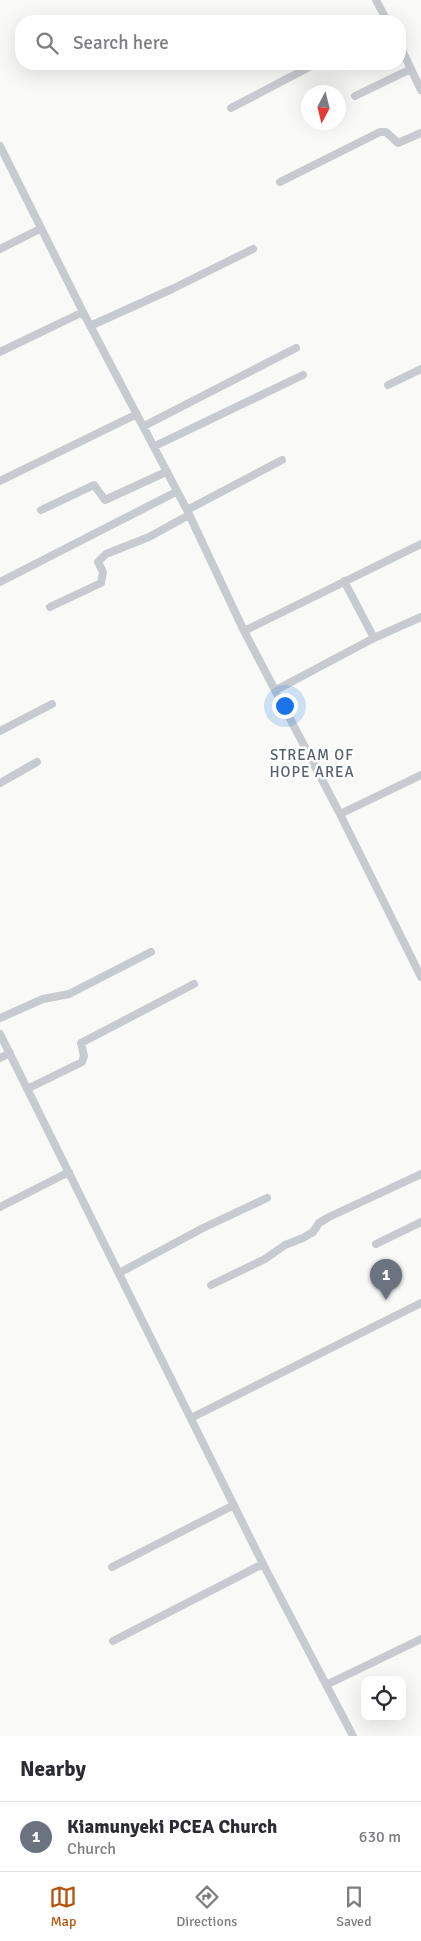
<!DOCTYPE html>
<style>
:root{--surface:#fff;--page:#f7f7f7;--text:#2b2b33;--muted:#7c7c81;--line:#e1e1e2;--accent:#b45309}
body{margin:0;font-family:Signika,sans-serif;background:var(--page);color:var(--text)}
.controls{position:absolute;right:15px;bottom:15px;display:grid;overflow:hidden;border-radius:10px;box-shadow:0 5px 20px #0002}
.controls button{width:45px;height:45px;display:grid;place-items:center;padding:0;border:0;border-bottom:1px solid var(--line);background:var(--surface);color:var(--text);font:25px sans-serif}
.compass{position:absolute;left:301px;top:85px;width:45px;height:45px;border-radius:50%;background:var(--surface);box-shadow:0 5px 20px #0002;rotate:187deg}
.you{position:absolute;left:284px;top:705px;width:18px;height:18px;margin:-12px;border:4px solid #fff;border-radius:50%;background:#1a73e8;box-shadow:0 0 0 8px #1a73e833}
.badge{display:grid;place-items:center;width:32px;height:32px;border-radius:50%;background:var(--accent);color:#fff;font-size:16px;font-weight:700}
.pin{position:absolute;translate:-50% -41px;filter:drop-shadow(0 1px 2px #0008)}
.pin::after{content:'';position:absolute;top:26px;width:18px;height:15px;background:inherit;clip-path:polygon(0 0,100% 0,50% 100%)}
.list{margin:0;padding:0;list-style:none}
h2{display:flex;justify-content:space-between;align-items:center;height:65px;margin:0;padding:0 20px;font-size:21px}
h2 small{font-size:16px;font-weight:400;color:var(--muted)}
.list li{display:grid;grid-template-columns:32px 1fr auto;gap:15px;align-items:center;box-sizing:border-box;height:70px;padding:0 20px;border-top:1px solid var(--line)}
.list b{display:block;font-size:19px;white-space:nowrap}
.list p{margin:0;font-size:16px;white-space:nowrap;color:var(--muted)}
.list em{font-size:16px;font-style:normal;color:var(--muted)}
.icon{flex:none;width:28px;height:28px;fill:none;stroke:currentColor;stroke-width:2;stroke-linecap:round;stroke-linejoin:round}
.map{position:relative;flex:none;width:421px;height:1736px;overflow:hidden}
.search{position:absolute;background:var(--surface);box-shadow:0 5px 20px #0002;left:15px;right:15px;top:15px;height:55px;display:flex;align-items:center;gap:12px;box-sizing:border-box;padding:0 18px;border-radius:20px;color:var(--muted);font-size:19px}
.sheet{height:135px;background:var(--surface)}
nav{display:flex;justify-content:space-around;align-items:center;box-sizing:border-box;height:70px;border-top:1px solid var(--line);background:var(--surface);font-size:14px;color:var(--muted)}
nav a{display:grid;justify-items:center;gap:2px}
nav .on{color:var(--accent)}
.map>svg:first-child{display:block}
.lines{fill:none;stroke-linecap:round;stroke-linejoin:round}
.minor{stroke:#c7cbcf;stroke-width:8}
.labels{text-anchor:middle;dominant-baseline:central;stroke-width:5;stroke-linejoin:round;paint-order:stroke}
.quarter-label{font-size:15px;letter-spacing:1px;fill:#55616f;stroke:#fff}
</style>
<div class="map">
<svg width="421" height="1736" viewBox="0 0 421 1736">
<rect width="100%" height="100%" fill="#f9faf7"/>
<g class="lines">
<!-- minor -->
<path class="minor" d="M376 0 387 21
M400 46 421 90
M355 96 411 69
M231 108 315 64
M0 146 83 312 187 510 244 631 340 814 421 977
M280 182 380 132H386L398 143 421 133
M0 249 40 229
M90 326 172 289 253 249
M0 352 83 312
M388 385 421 369
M144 426 296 348
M155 446 303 375
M0 481 137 414
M41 510 94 485 105 500 166 472
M187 510 282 460
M344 581 374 638
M0 582 176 492
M50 607 101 583 103 572 98 562 106 554 149 537 189 515
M244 631 421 544
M276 690 374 638 421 617
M0 731 52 704
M0 783 37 762
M340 814 421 775
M0 1018 43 999 69 994 151 952
M0 1034 263 1564 353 1736
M0 1058 10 1053
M27 1089 82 1062 84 1056 81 1043 194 984
M0 1207 69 1172
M376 1244 421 1222
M119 1273 203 1228 267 1198
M211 1285 265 1259 285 1245 303 1238 313 1232 319 1223 329 1217 421 1174
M191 1418 421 1303
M112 1567 234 1505
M113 1641 263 1564
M326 1685 421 1639"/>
</g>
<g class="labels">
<!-- quarter labels -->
<g class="quarter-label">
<text x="312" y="755">STREAM OF<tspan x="312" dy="17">HOPE AREA</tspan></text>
</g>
</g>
</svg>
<div class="controls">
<button><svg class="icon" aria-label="locate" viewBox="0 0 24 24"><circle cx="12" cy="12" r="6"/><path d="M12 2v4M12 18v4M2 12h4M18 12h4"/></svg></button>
</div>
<svg class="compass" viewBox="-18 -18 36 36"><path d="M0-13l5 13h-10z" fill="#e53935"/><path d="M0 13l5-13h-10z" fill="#7c7c81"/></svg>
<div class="you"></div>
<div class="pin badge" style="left:386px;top:1300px;background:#6b7280">1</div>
<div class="search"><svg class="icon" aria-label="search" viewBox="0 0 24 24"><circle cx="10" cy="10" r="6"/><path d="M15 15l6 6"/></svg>Search here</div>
</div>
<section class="sheet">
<h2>Nearby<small></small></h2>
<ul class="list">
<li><span class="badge" style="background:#6b7280">1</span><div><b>Kiamunyeki PCEA Church</b><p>Church</p></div><em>630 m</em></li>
</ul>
</section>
<nav>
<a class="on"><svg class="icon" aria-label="map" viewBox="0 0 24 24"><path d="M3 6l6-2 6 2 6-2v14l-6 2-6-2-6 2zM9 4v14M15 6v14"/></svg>Map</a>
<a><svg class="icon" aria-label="directions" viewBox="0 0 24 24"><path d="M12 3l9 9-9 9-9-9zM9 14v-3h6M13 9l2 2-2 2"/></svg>Directions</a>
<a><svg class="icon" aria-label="saved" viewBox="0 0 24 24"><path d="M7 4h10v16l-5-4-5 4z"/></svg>Saved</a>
</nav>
